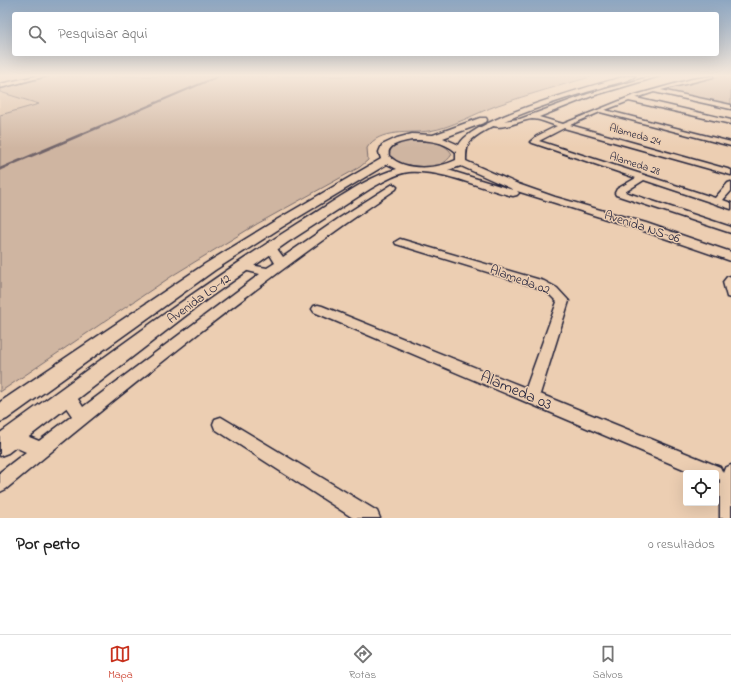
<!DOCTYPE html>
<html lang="pt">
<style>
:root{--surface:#fff;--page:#f2f2f2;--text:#222;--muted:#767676;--line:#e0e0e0;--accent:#c8321e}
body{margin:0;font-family:"Indie Flower",sans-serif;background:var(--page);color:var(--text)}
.controls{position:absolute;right:12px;bottom:12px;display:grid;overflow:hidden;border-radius:4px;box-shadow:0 4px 16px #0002}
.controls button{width:36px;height:36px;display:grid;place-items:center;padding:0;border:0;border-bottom:1px solid var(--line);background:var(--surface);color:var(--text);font:20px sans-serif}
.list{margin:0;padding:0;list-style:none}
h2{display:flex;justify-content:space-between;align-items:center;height:52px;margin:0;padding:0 16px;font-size:17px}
h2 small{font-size:13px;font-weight:400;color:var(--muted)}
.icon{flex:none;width:22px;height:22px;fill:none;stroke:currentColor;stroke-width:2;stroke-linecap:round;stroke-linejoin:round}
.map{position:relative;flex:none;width:731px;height:518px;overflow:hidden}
.search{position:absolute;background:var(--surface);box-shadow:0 4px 16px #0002;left:12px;right:12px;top:12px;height:44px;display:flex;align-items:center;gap:10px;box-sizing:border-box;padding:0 14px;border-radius:4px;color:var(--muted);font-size:15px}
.sheet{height:116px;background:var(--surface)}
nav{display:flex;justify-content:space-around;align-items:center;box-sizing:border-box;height:56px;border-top:1px solid var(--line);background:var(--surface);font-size:11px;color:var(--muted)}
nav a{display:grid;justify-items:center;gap:2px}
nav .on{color:var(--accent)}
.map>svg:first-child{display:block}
.built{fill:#dcc0a8}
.green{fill:#cfb5a1;stroke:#786c6e}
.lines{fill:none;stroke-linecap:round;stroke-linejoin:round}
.stream-far1{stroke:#706469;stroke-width:2}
.stream{stroke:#706469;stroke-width:2.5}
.minor-casing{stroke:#22223b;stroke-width:3}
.tertiary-casing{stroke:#22223b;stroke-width:3}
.minor{fill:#ecceb2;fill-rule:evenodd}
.tertiary{fill:#ecceb2;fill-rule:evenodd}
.labels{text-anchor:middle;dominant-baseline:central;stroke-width:3;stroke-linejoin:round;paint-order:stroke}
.far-street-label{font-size:11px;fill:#22223b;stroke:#ecceb2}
.street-label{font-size:13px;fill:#22223b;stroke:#ecceb2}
.near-street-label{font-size:16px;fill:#22223b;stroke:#ecceb2}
</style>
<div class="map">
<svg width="731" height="518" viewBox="0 0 731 518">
<rect width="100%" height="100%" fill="#ecceb2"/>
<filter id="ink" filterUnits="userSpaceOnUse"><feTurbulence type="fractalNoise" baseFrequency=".025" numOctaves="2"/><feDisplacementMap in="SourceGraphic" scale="8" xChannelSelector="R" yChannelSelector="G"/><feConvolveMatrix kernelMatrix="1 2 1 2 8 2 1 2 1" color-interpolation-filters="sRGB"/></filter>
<g filter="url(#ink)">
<!-- built -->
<path class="built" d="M0 92 40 104 0 115Z"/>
<!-- green -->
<path class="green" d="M53 76H594C562 85 529 94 498 105 476 113 451 128 429 131 410 134 379 128 367 148L368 160 360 167 257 224 175 274 0 392V115L39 104 0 92V88Z
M719 76H731V107L654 91Z
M413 140C427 140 444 141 452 154 441 175 403 168 387 157L390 145 400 141Z"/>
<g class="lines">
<!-- stream-far1 -->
<path class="stream-far1" d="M104 125 219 76"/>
<!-- stream -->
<path class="stream" d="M0 169 106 124"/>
<defs>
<path id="minor" d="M652 76H660L592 96 539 117 563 124 632 96 692 79 713 76V77L661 90 731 105V109L654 92 636 98 731 120V124L629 101 605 110 731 142V146L600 112 570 125 731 170V175L564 128 539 141 715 198 728 183 731 182V191L723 200 731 203V209L644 180 625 192 731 227V233L616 195 615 193 617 189 636 178 530 142 537 136 557 126C550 124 540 119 532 119 520 120 500 132 489 124L492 122 520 119 588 94Z
M393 184 397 187 396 189C260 281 133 384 6 489L0 492V472L26 452 6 443 4 438 6 433 12 430 39 441 72 416 59 397 62 392C73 388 77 398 83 407L260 274 240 269 238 267 240 265 244 264 267 268 275 263 266 248 267 246H275L283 257 338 219Z
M400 239 544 281 557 288 569 301 540 394 720 467 723 473 725 468 731 465V518H720V479L716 481V473H693L314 312 312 309 314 306 318 305 322 306 526 388 557 302 549 294 536 287 396 244 395 242Z
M731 276V298L727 297 723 282 727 277Z
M221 417 377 511 380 518H353L215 429 213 424 215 419Z"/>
<path id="tertiary" d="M36 76H46L0 88V84Z
M626 76H635C627 82 611 84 601 88 575 95 483 123 469 143 466 148 466 154 466 161L518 184 555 197 646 223 731 252V261L638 229 517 191 519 193 517 195 513 196C478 188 445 170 409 172 396 173 381 183 370 189L288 242 206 300 8 453 0 456V433C99 362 196 288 299 223 328 206 365 177 397 169L387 164 282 227 215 270 7 419 0 422V402L205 264 273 222 381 159 379 152 382 145 397 138 412 134 433 135 480 118H486L487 120 486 122 443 138 459 145C472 118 595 85 626 76ZM412 140C428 140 443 141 456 152V160C437 169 406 172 389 156 386 144 403 142 412 140ZM461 166 510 188 513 190 448 170Z"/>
</defs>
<!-- minor casing -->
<use href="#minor" class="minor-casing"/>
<!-- tertiary casing -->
<use href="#tertiary" class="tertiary-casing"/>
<!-- minor -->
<use href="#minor" class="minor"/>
<!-- tertiary -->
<use href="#tertiary" class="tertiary"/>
</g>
</g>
<!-- sky -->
<linearGradient id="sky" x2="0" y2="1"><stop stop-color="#8da6c1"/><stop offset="0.51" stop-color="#f6e9dc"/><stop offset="1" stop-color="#f6e9dc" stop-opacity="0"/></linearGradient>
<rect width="731" height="148" fill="url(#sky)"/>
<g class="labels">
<!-- far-street labels -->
<g class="far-street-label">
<text transform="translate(635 135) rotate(16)">Alameda 24</text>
<text transform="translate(635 164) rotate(18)">Alameda 28</text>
</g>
<!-- street labels -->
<g class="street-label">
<text transform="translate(642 227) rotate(18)">Avenida NS-06</text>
<text transform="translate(520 280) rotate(20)">Alameda 02</text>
<text transform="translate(199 299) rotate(-36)">Avenida LO-12</text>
</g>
<!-- near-street labels -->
<g class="near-street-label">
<text transform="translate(516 391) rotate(23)">Alameda 03</text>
</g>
</g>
</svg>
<div class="controls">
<button><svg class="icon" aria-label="locate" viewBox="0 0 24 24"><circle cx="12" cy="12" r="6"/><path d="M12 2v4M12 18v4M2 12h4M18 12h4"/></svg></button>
</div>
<div class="search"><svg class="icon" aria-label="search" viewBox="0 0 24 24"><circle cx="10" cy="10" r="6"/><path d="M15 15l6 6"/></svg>Pesquisar aqui</div>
</div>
<section class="sheet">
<h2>Por perto<small>0 resultados</small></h2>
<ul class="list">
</ul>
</section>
<nav>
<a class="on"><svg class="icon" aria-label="map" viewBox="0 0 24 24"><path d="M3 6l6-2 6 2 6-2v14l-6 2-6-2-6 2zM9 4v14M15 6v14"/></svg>Mapa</a>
<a><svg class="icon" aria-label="directions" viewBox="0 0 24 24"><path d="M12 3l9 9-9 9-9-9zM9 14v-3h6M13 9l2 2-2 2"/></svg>Rotas</a>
<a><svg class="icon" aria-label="saved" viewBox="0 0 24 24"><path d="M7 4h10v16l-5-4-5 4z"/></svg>Salvos</a>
</nav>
